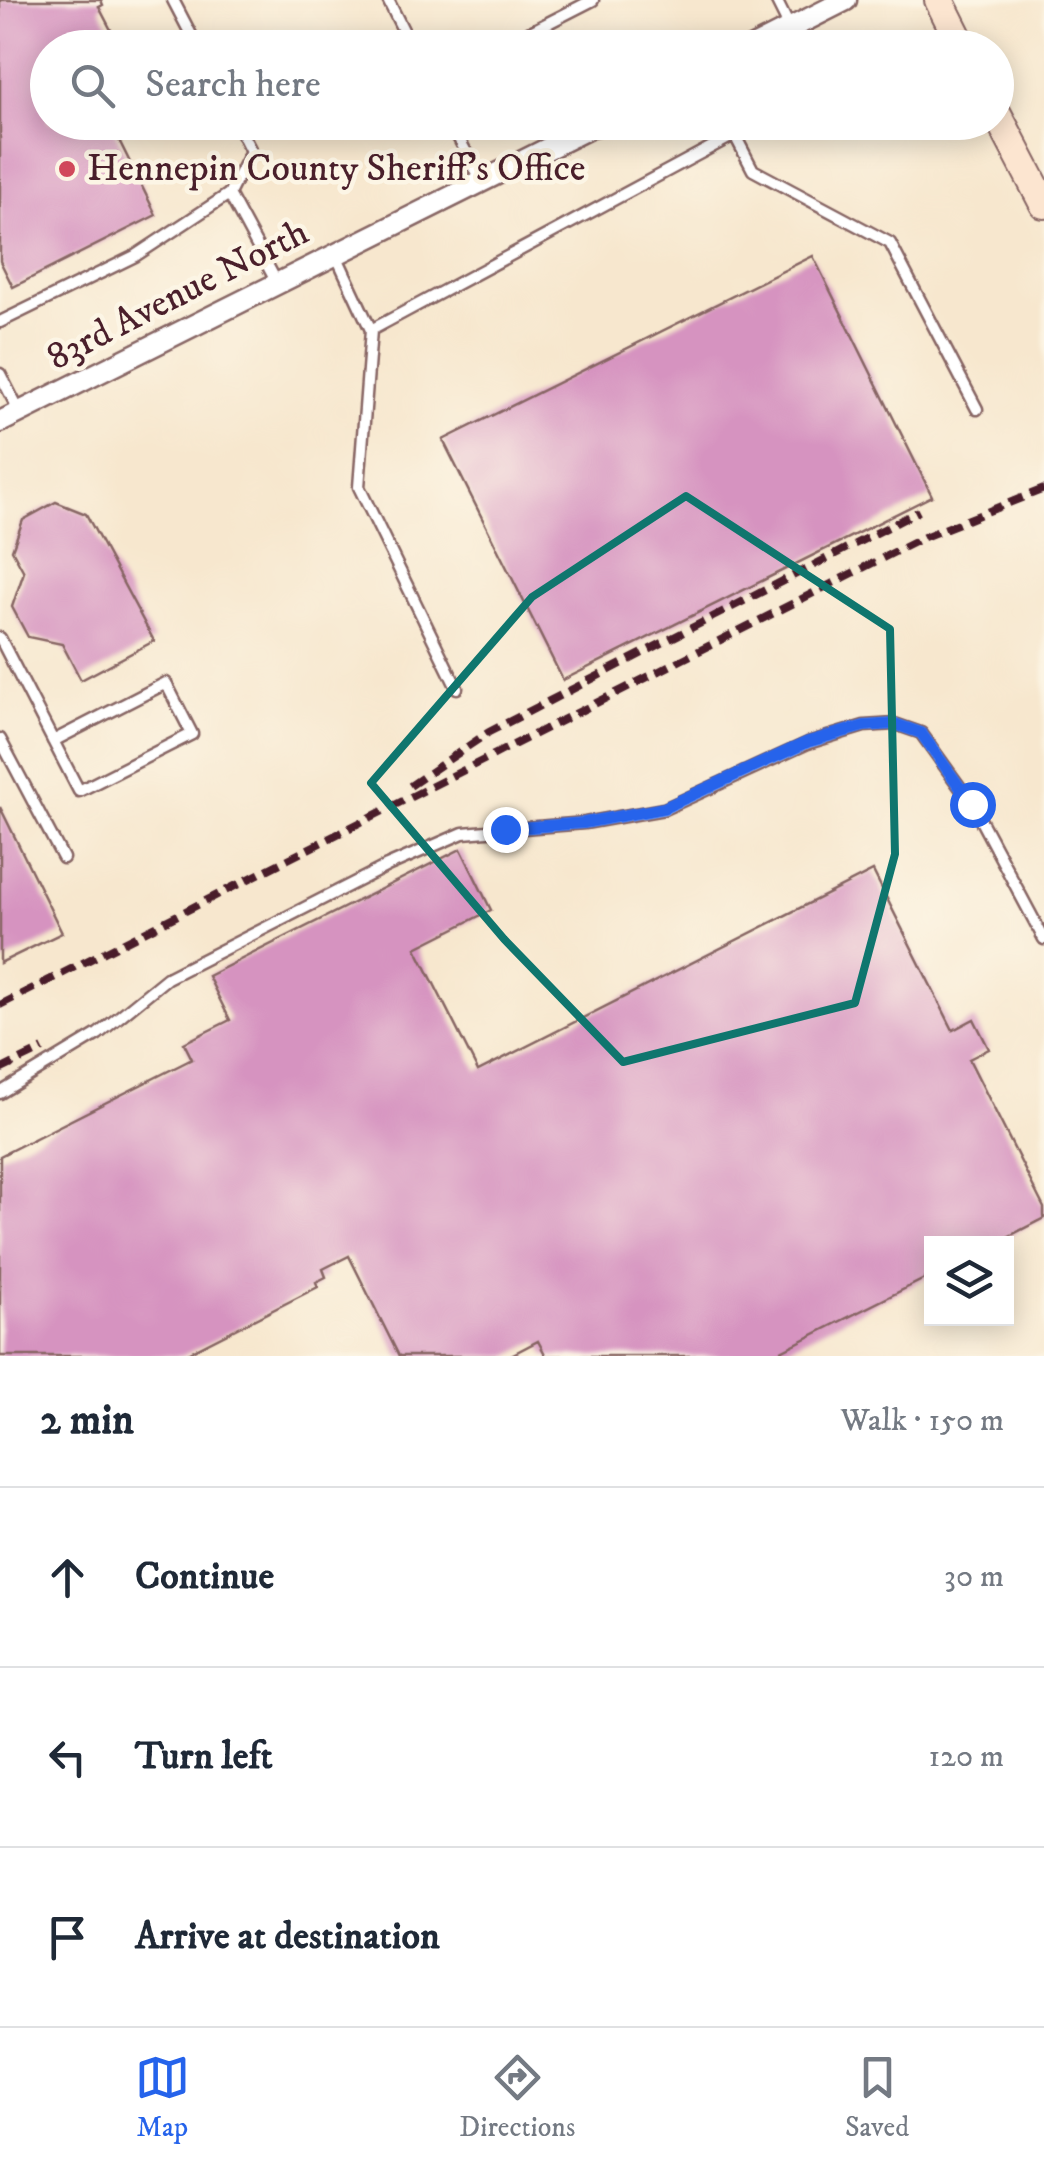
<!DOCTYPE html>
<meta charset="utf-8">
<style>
:root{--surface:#fff;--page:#f6f6f7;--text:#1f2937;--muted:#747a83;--line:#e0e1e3;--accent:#2563eb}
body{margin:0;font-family:"IM FELL DW Pica",serif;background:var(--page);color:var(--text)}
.controls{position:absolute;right:30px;bottom:30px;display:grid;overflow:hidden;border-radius:0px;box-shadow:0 5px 25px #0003}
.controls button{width:90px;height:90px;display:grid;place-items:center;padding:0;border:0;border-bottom:2px solid var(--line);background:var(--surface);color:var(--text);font:50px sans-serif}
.stop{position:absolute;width:30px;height:30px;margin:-22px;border:8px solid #2563eb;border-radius:50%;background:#fff}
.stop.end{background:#2563eb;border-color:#fff;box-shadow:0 2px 10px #0008}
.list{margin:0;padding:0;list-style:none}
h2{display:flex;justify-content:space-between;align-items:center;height:130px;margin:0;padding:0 40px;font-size:42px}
h2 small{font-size:32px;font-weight:400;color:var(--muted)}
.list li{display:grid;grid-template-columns:65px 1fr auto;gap:30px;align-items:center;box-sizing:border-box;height:180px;padding:0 40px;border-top:2px solid var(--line)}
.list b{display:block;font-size:38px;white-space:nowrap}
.list em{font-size:32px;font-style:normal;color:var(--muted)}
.icon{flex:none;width:55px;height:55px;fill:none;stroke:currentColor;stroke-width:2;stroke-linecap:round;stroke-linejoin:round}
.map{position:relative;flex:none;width:1044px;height:1356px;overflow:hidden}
.search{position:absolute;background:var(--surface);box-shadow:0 5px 25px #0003;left:30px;right:30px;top:30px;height:110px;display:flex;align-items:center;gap:25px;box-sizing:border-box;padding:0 35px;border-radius:55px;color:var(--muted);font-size:38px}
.sheet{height:670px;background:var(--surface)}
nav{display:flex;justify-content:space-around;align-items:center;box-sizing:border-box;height:140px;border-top:2px solid var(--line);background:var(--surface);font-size:28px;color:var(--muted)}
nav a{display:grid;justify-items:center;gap:5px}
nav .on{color:var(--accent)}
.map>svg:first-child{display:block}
.building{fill:#d693c0}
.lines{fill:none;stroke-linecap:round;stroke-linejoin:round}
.lane-casing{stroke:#876564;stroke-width:15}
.street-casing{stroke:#876564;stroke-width:25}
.secondary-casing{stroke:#876564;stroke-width:32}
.lane{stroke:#fff;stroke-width:10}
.street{stroke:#fff;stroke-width:20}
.secondary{stroke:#fce5d0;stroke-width:28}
.rail{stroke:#4a1f2b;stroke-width:8;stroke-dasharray:15 8;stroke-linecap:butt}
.route{stroke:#2563eb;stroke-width:12}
.marked{fill:none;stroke:#0f766e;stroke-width:8;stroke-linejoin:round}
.poi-dot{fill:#d1495b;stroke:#fcf5e5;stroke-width:4}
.labels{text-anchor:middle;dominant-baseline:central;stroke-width:9;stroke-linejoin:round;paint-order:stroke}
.poi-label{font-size:38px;fill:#4a1f2b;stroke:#fcf5e5;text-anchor:start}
.street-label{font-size:38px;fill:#4a1f2b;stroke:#fcf5e5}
</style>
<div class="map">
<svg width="1044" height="1356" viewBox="0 0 1044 1356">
<rect width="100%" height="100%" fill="#fcf5e5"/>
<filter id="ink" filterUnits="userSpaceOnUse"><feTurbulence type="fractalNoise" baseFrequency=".01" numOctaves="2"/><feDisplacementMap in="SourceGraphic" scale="20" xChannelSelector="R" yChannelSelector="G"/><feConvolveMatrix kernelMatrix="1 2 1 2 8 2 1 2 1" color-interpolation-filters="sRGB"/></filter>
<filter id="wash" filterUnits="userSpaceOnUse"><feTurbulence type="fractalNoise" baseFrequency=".0048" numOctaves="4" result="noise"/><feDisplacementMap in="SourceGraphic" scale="40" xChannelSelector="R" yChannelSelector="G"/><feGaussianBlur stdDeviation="2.25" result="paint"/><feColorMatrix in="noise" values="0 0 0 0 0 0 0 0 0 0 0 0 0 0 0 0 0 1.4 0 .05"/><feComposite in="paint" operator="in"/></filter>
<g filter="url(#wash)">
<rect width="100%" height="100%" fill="#f7e7ce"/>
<g id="blocks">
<!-- building -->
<path class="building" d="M0 0H101L103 5 99 7 112 32 81 48H48V122H110L156 215 13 287 0 261Z
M813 256 932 496 563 680 443 440Z
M56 502 86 514 154 641 81 680 62 644 28 637 12 607 24 572 12 550 23 520Z
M0 807 62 933 0 963Z
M461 849 491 910 416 948 478 1071 873 871 953 1030 974 1019 989 1049 969 1059 1044 1208V1218L994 1244H932V1275L771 1356H546L538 1341 509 1356H399L349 1256 323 1269 326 1277 316 1282 318 1287 182 1356H0V1156L192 1059 184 1043 230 1020 208 976Z"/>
</g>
</g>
<g filter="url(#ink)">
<use href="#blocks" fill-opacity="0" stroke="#876564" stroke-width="2.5"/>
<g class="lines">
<defs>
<path id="lane" d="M173 0 198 48
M388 0 412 48
M776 0 790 28
M499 48 593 0
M236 122 251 151 229 194 277 283
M450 122 482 182
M728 122 753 170 890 243 977 409
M336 255 371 330
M0 322 135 256 229 194
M0 374 20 413
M0 638 79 791 192 734 166 683 53 741
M457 688 359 487 371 330 734 135
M0 739 63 858
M0 1093 98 1034 167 978 387 866 463 833 585 823 664 809 808 743 864 726 895 724 921 733 972 804 1044 939"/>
<path id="street" d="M751 48 846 0
M0 422 601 122"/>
<path id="secondary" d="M939 0 963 48
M996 112 1044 204"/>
</defs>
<!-- lane casing -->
<use href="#lane" class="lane-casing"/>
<!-- street casing -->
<use href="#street" class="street-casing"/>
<!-- secondary casing -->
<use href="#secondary" class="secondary-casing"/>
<!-- lane -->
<use href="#lane" class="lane"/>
<!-- street -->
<use href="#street" class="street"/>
<!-- secondary -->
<use href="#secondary" class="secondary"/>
<!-- rail -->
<path class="rail" d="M410 786 489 732 919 511
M0 1005 924 537 1044 489
M0 1070 43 1049"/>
</g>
</g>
<g class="lines" filter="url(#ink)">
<!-- route -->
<path class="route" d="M505 829 584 823 664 808 808 742 864 726 895 724 921 733 972 804"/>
</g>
<!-- marked area -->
<path class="marked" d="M686 496 890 629 895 854 855 1003 623 1062 504 939 371 783 532 597Z"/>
<!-- markers -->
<circle class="poi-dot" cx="67" cy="169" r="10"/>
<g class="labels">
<!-- poi labels -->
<g class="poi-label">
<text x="87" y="169">Hennepin County Sheriff's Office</text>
</g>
<!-- street labels -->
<g class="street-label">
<text transform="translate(178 295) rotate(-27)">83rd Avenue North</text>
</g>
</g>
</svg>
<div class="controls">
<button><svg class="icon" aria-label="layers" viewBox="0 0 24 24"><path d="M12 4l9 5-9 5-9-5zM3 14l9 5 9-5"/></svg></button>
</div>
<div class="stop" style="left:972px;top:804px"></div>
<div class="stop end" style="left:505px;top:829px"></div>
<div class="search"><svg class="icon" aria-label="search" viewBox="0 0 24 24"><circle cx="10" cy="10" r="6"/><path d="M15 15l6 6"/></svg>Search here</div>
</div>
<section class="sheet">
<h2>2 min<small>Walk · 150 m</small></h2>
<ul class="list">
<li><svg class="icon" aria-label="ahead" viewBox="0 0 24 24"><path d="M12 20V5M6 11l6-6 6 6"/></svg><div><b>Continue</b></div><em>30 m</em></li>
<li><svg class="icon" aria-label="left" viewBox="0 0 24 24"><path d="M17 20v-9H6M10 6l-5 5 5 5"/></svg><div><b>Turn left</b></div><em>120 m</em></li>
<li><svg class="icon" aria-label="arrive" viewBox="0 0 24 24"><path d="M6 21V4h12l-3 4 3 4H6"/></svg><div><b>Arrive at destination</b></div></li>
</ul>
</section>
<nav>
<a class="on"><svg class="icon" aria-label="map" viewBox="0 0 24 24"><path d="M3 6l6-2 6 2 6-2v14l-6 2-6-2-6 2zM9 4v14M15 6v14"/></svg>Map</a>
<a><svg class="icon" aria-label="directions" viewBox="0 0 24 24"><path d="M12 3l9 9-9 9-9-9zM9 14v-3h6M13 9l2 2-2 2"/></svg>Directions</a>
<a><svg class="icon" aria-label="saved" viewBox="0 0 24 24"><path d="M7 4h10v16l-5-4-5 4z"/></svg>Saved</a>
</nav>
